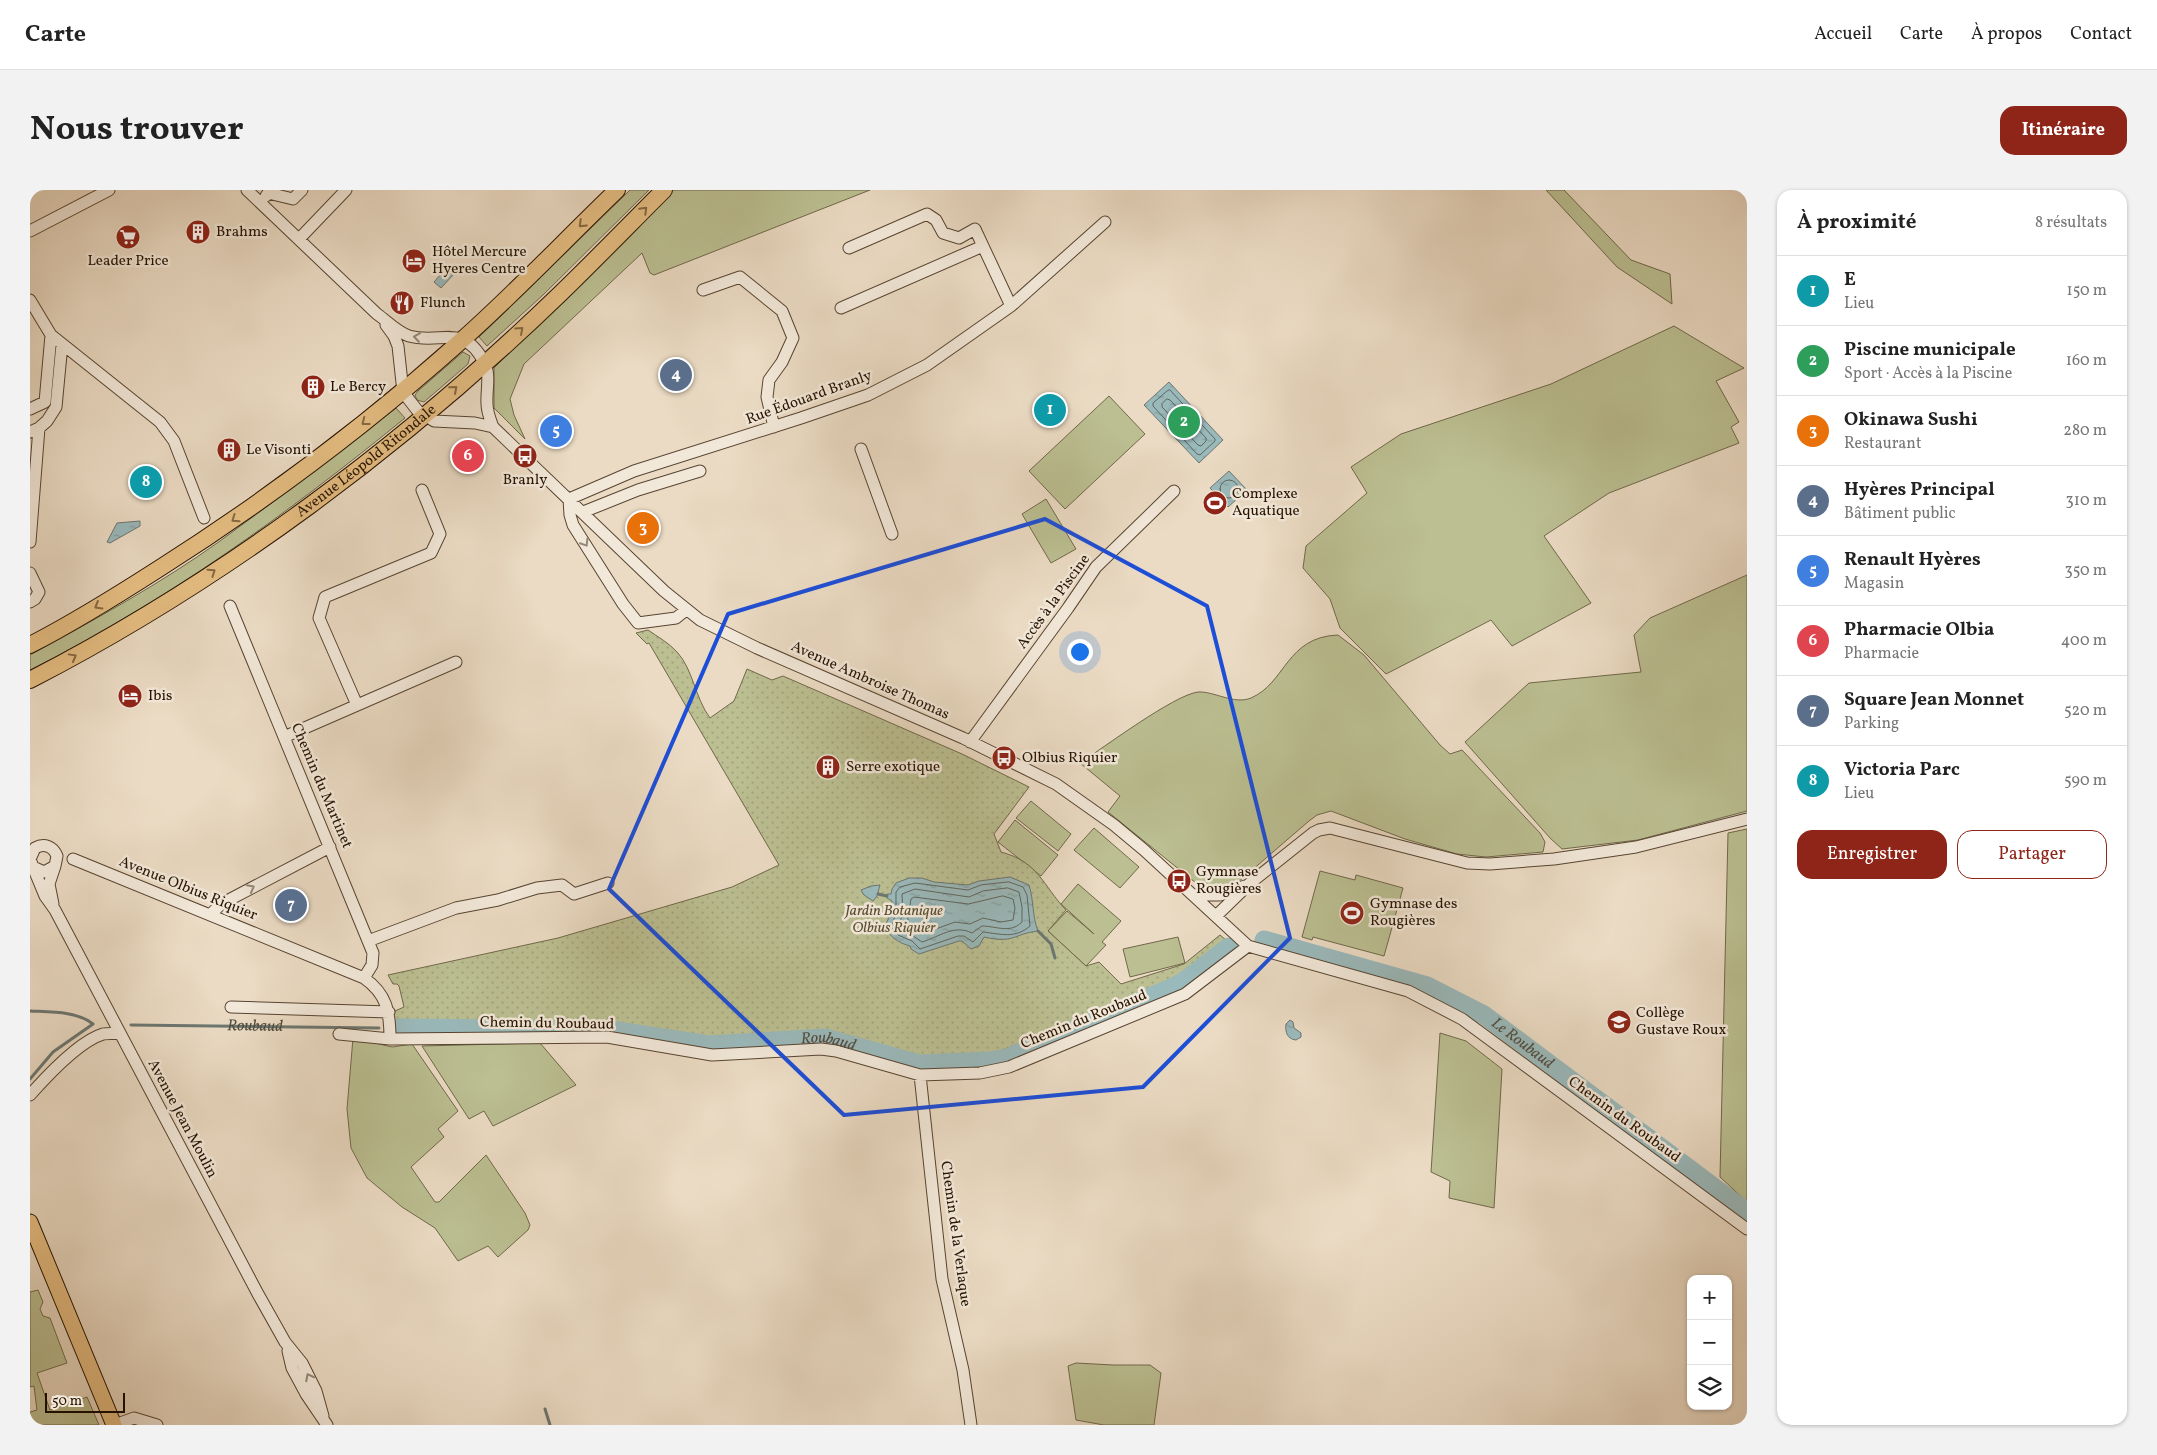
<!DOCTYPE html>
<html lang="fr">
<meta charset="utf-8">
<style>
:root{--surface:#fff;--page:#f2f2f2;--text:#222;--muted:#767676;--line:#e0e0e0;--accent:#8f2418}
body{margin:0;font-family:Vollkorn,serif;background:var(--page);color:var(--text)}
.controls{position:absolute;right:15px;bottom:15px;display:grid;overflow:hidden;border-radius:10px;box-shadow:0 1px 4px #0004}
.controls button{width:45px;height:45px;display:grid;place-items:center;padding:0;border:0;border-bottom:1px solid var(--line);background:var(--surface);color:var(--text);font:25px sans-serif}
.scale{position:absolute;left:15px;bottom:12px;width:80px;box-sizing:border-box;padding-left:5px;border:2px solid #261200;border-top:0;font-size:14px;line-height:18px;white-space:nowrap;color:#261200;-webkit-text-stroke:4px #f2e8d9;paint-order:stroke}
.you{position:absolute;left:1049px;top:461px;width:18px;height:18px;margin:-12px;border:4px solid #fff;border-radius:50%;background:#1a73e8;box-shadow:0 0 0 8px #1a73e833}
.badge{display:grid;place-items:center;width:32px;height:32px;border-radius:50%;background:var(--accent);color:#fff;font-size:16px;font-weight:700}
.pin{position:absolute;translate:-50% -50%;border:2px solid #fff;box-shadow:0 1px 5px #0006}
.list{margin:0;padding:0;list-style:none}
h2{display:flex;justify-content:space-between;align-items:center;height:65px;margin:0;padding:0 20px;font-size:21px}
h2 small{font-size:16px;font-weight:400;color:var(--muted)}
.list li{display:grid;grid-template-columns:32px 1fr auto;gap:15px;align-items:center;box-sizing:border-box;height:70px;padding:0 20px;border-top:1px solid var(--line)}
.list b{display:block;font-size:19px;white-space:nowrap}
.list p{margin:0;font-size:16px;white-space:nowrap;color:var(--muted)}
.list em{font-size:16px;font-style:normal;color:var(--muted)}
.actions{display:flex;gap:10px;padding:15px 20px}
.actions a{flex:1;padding:11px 0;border:1px solid var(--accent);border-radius:15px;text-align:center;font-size:18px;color:var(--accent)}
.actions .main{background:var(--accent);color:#fff}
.icon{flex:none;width:28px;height:28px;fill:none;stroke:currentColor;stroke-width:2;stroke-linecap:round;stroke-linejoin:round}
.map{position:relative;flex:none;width:1717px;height:1235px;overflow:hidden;border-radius:15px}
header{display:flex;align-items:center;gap:30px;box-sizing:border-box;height:70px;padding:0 25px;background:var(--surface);border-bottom:1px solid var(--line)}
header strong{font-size:24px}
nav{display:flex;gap:28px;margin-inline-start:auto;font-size:18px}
.intro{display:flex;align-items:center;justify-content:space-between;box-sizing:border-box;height:120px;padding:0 30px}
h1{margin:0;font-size:35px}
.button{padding:12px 22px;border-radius:15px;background:var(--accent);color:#fff;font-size:18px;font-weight:700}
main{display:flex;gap:30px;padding:0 30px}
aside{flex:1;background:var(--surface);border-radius:15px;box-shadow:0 1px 4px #0004}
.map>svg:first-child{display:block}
.green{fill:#bbbf92;stroke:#706849}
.park{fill:url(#park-dots);stroke:#706849}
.water{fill:url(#water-ripples);stroke:#6c7670}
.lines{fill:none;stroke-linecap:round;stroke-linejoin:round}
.shore{stroke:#60665e;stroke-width:1}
.stream{stroke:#6c7670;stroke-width:3}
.river{stroke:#9ab9bb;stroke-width:19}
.minor-casing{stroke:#574431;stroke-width:13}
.major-casing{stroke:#261200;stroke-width:17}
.highway-casing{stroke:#261200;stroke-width:18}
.minor{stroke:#f2e8d9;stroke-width:11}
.major{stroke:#e6be82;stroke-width:15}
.highway{stroke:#e6be82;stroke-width:16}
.oneway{stroke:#866841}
.oneway2{stroke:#968877}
.marked{fill:none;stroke:#1d4ed8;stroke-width:4;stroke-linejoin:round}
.labels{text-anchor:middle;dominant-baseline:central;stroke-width:5;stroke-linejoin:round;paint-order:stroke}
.poi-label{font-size:15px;fill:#261200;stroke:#f2e8d9;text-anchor:start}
.street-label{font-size:15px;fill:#261200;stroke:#f2e8d9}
.park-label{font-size:15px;font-style:italic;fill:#5a4f33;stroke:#f2e8d9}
.water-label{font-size:16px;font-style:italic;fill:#4f4c41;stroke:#f2e8d9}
</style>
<header>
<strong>Carte</strong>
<nav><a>Accueil</a><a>Carte</a><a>À propos</a><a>Contact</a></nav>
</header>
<div class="intro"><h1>Nous trouver</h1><a class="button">Itinéraire</a></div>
<main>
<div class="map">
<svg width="1717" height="1235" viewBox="0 0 1717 1235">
<defs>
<pattern id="park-dots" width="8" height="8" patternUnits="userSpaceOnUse" patternTransform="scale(1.25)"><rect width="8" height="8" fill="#bbbf92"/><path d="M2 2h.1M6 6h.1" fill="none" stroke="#a1a37c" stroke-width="1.8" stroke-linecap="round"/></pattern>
<pattern id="water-ripples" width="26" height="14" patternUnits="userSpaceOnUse" patternTransform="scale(1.25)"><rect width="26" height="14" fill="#9ab9bb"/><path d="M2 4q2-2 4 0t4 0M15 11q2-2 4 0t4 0" fill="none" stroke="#859e9f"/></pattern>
</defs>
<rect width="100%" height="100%" fill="#ebdbc4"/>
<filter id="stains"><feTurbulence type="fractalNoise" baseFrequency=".004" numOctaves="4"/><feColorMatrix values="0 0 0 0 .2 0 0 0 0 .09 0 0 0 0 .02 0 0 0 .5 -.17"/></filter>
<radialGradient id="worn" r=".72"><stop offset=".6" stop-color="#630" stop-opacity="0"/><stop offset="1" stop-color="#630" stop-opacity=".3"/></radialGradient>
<!-- green -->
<path class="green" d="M600 0H619L513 105 457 156 449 147Z
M642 0H840L624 85 620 83 612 63 494 174 480 209 484 225 495 249 464 218V178Z
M1516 0H1534L1601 70 1640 84 1642 114 1587 77Z
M1644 136 1714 178 1686 191 1709 232 1701 237 1709 253 1579 303 1514 346 1561 413 1482 456 1461 430 1356 484 1310 438 1300 409 1273 378 1276 356 1337 303 1321 277 1371 244 1521 194Z
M433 162 440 166 438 174 394 212 387 210 385 205 388 201Z
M1079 206 1115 244 1035 319 999 281Z
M366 218 375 228C260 322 133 414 0 480V465C64 430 130 394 190 351 249 308 308 263 366 218Z
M1016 309 1046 359 1021 373 992 324Z
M1717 385V621L1608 650 1532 659 1520 648 1435 552 1499 493 1611 482 1604 445 1620 428Z
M1308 445 1334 465 1410 555 1420 564 1432 560 1510 643 1515 652 1513 662 1456 667 1427 664 1375 649 1301 621 1287 625 1279 631 1207 693C1192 698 1180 699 1166 693L1078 622 1090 606 1050 573C1073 558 1144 505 1168 502 1184 501 1204 515 1221 508 1256 493 1256 447 1308 445Z
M1001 611 1041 644 1028 661 986 628Z
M985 630 1028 665 1011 686 968 652Z
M1064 638 1109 677 1090 698 1044 660Z
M1717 639V1012L1690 987 1698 643Z
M1290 681 1325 690 1326 685 1373 698 1354 766 1283 747 1282 750 1272 747Z
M1048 694 1091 731 1072 752 1076 755 1056 776 1018 741 1037 721 1064 744 1031 714Z
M1148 747 1155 773 1100 787 1093 759Z
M1410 843 1436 851 1472 879 1464 1018 1419 1008 1420 991 1401 982Z
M323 848 362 857 382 854 428 921 408 939 414 947 381 977 405 1012H409L456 965 495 1023 500 1035 498 1040 468 1067 458 1056 428 1071 405 1038 372 1017 337 988 321 958 317 919Z
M510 853 546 895 463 936 454 921 439 929 392 856Z
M8 1100 13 1112 10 1119 13 1126 20 1128 37 1173 7 1183 20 1220 57 1207 69 1235H0V1222L7 1220 4 1196 0 1197V1102Z
M1046 1173 1083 1175H1120L1131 1183 1124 1235H1074L1046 1230 1038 1176Z"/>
<!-- park -->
<path class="park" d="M618 440C628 447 639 453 647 462 663 479 665 508 680 528L704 511 717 479 742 490 753 486 932 564 999 597 964 644 971 662C1009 672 1013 696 1036 720L1018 741 1056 776 1069 772 1091 794 1154 774 1190 745 1197 751 1141 791 968 862 892 867 869 863 803 844 780 842 680 849 579 832H363L365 821 374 817 369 796 367 794H363L358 785 528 748 702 697 749 675 619 453 617 454 606 443Z"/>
<!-- water -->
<path class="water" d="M417 77 423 79 424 84 411 98 404 92Z
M1139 192 1193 250 1169 273 1114 215Z
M1199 281 1217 300 1198 317 1180 298Z
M110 331V336L80 353 77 352 87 333Z
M980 687 999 695C1004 711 1002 726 1008 741 983 744 984 754 954 747L949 756 941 759 932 751H929L889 764 881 759 880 756C869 753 859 747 855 736L861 723 862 711 857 708V704H861L862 699 866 693 879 688H892L904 692 938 695 949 691Z
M850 695 847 706 843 711 834 705 831 700 841 696Z
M1260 830 1263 832 1264 838 1271 843V847L1266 850C1257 849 1255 842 1256 834Z"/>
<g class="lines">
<!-- shore -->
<path class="shore" d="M1140 200 1185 249V251L1170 265 1167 264 1123 216V213L1137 201Z
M1137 209 1140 210 1176 248V251L1171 256 1168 255 1132 217V214Z
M1190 299a9 9 0 1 1 18 0a9 9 0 1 1-18 0Z
M979 692 993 697 997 705 1000 736C985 749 971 744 953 742L943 752 934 746H928L890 759 882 751 868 745 861 737 866 724V702L870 697 885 693 938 700 951 695Z
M978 698 989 702 992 717V732C980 744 966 736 952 736L942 743C924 734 909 747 892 752L868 736 873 724 872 704 885 699 939 707 953 701Z
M973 706 983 709 985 718 983 730 971 732 953 728 940 734 925 732 895 743 877 734 881 709 884 707 938 714Z"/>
<!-- stream -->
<g class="stream">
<path d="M848 704 857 706"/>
<path d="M1008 741 1021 754 1025 768"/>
<path d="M0 821C20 822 47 821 63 834L23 862 0 889"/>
<path id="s1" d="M101 835 349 838"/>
<path d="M515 1219 520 1235"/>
</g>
<!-- river -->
<g class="river">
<path id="s2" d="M1234 750 1397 796 1454 825 1717 1022"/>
<path id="s3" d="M369 838 580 840 679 855 795 848 889 874 960 871 977 868 1139 799 1153 792 1199 757"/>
</g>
<defs>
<path id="minor" d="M217 0 347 124C357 131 367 142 379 146 411 155 433 132 454 172 461 185 456 200 457 214 457 222 460 229 463 237L634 401 670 430 727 458 933 548 1026 594 1084 635 1114 660 1218 756 1378 801 1432 829 1717 1039
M236 6 238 3 263 9 272 0
M0 41 79 0
M269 49 316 0
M819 58 897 24 906 30 913 43 929 48 945 39 981 116
M673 100 710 87 752 121 763 148 752 172 739 190 737 207 744 237
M0 110 21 145 130 232 144 251 174 328
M811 118 953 56
M356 135 364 146 368 156 373 202 387 220 404 231 445 233 463 237
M0 219 15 212 21 145
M9 238 17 231 26 217 32 154
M0 242 9 238 0 352
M831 259 862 344
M553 322 608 300 670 281
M0 383 9 402 5 409 0 412
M200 416 343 763 342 775 334 788
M656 420 646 428 608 433 593 414 543 335 540 325 539 309 604 281 771 228 838 205 897 175 981 116 1075 32
M327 515 289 428 295 407 401 363 410 344 392 300
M254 547 426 472
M940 552 1038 418 1066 377 1144 301
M0 669 5 658C14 653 23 656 27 666L25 676 14 682 3 677 0 669
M43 669 334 788C357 804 360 822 360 849
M3 677 15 706 25 720 228 1104 255 1152 272 1173 286 1201 293 1226
M1164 705H1190L1215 696
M23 714 19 694 25 676
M181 724 191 714 300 657
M1186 726 1219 694 1283 643 1289 640 1300 638 1437 673 1460 674 1524 669 1606 657 1717 629
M338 751 426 718 468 710 507 698 532 695 544 704 578 693
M201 817 359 822
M309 844 360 849 577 847 682 865 791 859 806 861 890 885 950 883 979 877 1155 804 1218 756
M890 885 912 1089 933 1180 941 1235
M0 905C16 887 50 851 73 844 78 843 84 844 89 843
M258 1161 262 1178 276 1204 297 1235
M85 1235 104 1228 127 1235"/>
<path id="major" d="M0 1032 84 1235"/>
<g id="highway">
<path d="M0 455C45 432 88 405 130 378 237 310 338 234 432 150 486 102 535 50 587 0"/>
<path id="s4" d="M0 490C194 390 375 254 531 103 566 69 600 34 634 0"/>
</g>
</defs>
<!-- minor casing -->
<use href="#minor" class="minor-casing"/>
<!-- major casing -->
<use href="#major" class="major-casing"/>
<!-- highway casing -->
<use href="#highway" class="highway-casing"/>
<!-- minor -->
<use href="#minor" class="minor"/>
<!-- major -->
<use href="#major" class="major"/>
<!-- highway -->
<use href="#highway" class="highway"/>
</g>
<!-- one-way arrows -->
<defs><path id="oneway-chevron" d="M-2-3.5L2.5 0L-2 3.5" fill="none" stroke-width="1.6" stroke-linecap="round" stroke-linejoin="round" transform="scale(1.25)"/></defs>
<g class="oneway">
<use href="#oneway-chevron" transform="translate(614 20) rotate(-45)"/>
<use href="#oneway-chevron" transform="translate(552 34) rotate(136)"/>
<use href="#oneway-chevron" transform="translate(490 140) rotate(-42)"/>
<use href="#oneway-chevron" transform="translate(424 199) rotate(-41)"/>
<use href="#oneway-chevron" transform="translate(335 232) rotate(142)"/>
<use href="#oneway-chevron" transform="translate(205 329) rotate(145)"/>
<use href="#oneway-chevron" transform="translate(182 382) rotate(-35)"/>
<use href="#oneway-chevron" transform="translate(68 416) rotate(149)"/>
<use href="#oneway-chevron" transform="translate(43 467) rotate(-29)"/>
</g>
<g class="oneway2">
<use href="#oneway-chevron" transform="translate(387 147) rotate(-172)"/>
<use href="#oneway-chevron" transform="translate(555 353) rotate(58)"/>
<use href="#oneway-chevron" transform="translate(221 698) rotate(-28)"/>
<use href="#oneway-chevron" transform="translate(279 1187) rotate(-117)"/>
</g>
<!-- marked area -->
<path class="marked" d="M1015 329 1177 416 1260 748 1113 897 814 925 579 699 698 424Z"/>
<!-- icons -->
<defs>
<symbol id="building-disc" viewBox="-11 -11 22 22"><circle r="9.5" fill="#8f2418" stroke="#f2e8d9"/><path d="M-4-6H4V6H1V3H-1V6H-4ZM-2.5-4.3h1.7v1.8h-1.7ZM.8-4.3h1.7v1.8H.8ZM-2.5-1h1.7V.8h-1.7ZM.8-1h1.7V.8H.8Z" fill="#fff"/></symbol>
<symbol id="supermarket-disc" viewBox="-11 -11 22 22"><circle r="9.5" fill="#8f2418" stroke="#f2e8d9"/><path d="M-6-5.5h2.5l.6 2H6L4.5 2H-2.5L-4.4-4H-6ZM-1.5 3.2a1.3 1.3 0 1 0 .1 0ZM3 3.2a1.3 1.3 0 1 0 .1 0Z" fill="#fff"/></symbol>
<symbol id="hotel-disc" viewBox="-11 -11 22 22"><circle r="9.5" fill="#8f2418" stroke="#f2e8d9"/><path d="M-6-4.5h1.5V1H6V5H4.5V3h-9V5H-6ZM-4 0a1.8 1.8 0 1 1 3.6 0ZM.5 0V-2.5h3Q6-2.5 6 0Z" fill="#fff"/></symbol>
<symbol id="restaurant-disc" viewBox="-11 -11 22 22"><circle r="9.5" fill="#8f2418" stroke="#f2e8d9"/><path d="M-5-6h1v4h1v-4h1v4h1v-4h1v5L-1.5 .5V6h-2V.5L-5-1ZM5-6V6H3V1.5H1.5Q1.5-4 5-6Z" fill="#fff"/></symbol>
<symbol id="bus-disc" viewBox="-11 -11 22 22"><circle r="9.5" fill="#8f2418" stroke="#f2e8d9"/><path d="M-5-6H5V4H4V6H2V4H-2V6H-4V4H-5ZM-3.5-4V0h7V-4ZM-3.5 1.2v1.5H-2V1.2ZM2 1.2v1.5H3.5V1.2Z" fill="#fff"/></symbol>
<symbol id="stadium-disc" viewBox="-11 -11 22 22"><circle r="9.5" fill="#8f2418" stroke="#f2e8d9"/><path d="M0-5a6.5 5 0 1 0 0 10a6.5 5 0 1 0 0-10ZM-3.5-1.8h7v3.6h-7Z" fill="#fff"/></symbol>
<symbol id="school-disc" viewBox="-11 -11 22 22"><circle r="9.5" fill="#8f2418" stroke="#f2e8d9"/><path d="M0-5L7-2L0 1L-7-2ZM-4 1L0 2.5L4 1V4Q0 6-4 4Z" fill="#fff"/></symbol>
</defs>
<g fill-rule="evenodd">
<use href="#building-disc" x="154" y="28" width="28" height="28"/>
<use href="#supermarket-disc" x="84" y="33" width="28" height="28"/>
<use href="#hotel-disc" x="370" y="57" width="28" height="28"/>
<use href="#restaurant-disc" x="358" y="99" width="28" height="28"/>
<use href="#building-disc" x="269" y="183" width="28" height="28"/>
<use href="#building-disc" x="185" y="246" width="28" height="28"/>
<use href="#bus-disc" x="481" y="252" width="28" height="28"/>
<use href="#stadium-disc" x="1171" y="299" width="28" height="28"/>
<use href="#hotel-disc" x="86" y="492" width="28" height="28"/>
<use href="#bus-disc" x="960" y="554" width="28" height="28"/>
<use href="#building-disc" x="784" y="563" width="28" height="28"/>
<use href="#bus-disc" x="1135" y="677" width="28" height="28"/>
<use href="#stadium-disc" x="1308" y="709" width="28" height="28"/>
<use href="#school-disc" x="1575" y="818" width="28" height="28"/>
</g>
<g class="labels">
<!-- poi labels -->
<g class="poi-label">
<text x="186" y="42">Brahms</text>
<text x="402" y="62">Hôtel Mercure<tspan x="402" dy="17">Hyeres Centre</tspan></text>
<text x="98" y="71" text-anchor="middle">Leader Price</text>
<text x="390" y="113">Flunch</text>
<text x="300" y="197">Le Bercy</text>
<text x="216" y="260">Le Visonti</text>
<text x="495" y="290" text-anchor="middle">Branly</text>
<text x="1202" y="304">Complexe<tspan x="1202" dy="17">Aquatique</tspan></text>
<text x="118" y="506">Ibis</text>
<text x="992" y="568">Olbius Riquier</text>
<text x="816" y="577">Serre exotique</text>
<text x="1166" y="682">Gymnase<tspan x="1166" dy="17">Rougières</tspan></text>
<text x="1340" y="714">Gymnase des<tspan x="1340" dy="17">Rougières</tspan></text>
<text x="1606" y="823">Collège<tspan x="1606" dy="17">Gustave Roux</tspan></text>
</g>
<!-- street labels -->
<g class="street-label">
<text transform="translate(779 208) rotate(-20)">Rue Édouard Branly</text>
<text stroke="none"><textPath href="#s4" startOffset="402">Avenue Léopold Ritondale</textPath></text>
<text transform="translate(1024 412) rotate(-54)">Accès à la Piscine</text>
<text transform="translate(840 491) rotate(24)">Avenue Ambroise Thomas</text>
<text transform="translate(291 596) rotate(67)">Chemin du Martinet</text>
<text transform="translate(158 699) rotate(22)">Avenue Olbius Riquier</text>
<text transform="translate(1054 830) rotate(-22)">Chemin du Roubaud</text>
<text transform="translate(517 834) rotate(1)">Chemin du Roubaud</text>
<text transform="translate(152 929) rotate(62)">Avenue Jean Moulin</text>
<text transform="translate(1594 930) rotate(36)">Chemin du Roubaud</text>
<text transform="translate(925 1044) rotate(82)">Chemin de la Verlaque</text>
</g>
<!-- park labels -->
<g class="park-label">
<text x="864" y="721">Jardin Botanique<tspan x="864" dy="17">Olbius Riquier</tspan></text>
</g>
<!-- water labels -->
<g class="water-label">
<text stroke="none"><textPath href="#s1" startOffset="124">Roubaud</textPath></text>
<text stroke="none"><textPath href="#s2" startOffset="281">Le Roubaud</textPath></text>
<text stroke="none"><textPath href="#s3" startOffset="431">Roubaud</textPath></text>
</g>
</g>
<rect width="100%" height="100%" filter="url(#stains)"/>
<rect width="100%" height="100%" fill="url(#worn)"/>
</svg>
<div class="controls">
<button>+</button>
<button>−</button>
<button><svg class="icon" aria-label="layers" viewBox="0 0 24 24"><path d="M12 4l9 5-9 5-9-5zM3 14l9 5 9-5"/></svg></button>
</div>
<div class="scale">50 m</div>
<div class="you"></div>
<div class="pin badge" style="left:1020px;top:220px;background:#0f9aa8">1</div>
<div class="pin badge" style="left:1154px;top:232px;background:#2e9e5b">2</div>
<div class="pin badge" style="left:613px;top:338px;background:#e8710a">3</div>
<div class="pin badge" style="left:646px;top:185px;background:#5c6f8a">4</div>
<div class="pin badge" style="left:526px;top:241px;background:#3f7fe0">5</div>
<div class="pin badge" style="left:438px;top:266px;background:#e0444e">6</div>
<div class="pin badge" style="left:261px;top:715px;background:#5c6f8a">7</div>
<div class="pin badge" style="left:116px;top:292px;background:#0f9aa8">8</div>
</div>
<aside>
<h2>À proximité<small>8 résultats</small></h2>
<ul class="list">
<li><span class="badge" style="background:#0f9aa8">1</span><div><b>E</b><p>Lieu</p></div><em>150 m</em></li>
<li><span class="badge" style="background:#2e9e5b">2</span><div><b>Piscine municipale</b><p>Sport · Accès à la Piscine</p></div><em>160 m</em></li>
<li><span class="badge" style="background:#e8710a">3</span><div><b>Okinawa Sushi</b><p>Restaurant</p></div><em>280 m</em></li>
<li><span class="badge" style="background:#5c6f8a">4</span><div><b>Hyères Principal</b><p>Bâtiment public</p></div><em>310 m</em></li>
<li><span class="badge" style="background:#3f7fe0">5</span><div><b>Renault Hyères</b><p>Magasin</p></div><em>350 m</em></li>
<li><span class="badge" style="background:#e0444e">6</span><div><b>Pharmacie Olbia</b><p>Pharmacie</p></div><em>400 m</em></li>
<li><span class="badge" style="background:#5c6f8a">7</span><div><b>Square Jean Monnet</b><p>Parking</p></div><em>520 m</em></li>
<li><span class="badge" style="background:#0f9aa8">8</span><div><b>Victoria Parc</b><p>Lieu</p></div><em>590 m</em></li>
</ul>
<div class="actions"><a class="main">Enregistrer</a><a>Partager</a></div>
</aside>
</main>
